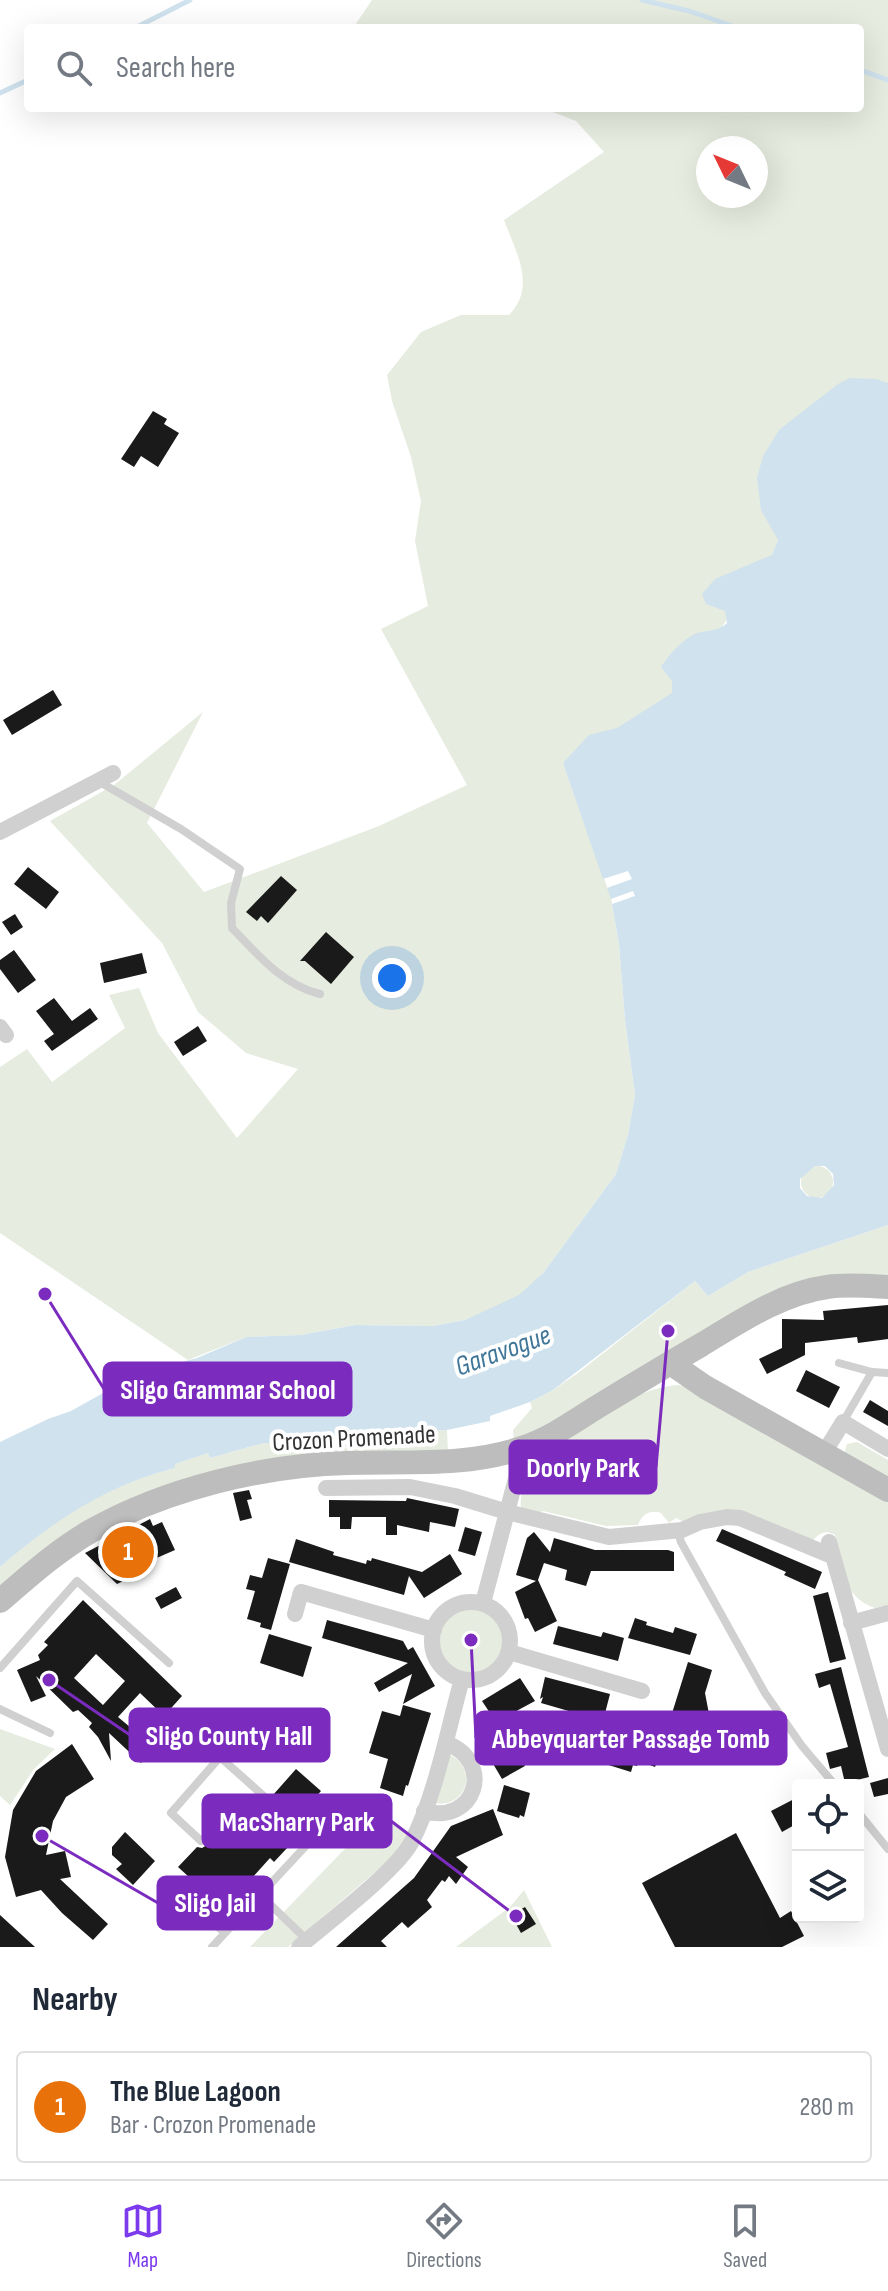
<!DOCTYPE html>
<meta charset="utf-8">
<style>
:root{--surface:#fff;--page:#f6f6f7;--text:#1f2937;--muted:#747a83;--line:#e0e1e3;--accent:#7c3aed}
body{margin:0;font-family:"Sofia Sans Condensed",sans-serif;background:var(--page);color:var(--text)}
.controls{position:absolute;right:24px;bottom:24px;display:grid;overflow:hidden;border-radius:8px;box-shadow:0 8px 32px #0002}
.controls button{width:72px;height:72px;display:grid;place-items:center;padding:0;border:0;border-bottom:2px solid var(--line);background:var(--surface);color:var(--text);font:40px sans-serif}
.compass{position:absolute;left:696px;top:136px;width:72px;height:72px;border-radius:50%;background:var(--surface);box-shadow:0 8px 32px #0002;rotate:313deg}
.you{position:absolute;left:392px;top:978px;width:28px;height:28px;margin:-20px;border:6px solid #fff;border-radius:50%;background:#1a73e8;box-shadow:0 0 0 12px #1a73e833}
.badge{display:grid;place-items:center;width:52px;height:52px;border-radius:50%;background:var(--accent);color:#fff;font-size:26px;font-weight:700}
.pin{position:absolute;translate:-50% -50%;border:4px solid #fff;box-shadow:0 2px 8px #0006}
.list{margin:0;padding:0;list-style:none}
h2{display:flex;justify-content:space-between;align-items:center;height:104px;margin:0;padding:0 32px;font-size:34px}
h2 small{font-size:26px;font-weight:400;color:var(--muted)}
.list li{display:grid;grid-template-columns:52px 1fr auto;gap:24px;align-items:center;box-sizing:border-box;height:112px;margin:0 16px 16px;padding:0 16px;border:2px solid var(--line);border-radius:8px}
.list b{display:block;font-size:30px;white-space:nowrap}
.list p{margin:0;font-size:26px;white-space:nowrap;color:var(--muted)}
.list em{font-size:26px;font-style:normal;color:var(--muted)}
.icon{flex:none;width:44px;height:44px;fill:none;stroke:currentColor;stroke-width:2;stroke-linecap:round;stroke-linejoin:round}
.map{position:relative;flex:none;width:888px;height:1947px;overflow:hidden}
.search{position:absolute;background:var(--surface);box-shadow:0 8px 32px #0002;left:24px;right:24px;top:24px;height:88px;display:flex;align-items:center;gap:20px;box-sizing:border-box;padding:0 28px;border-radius:8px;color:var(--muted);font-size:30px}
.sheet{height:232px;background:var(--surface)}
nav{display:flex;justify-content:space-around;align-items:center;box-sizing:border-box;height:112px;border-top:2px solid var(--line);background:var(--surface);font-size:22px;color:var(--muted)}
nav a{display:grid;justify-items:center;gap:4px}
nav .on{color:var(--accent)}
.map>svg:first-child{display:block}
.green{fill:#e6ecdf;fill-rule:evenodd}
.water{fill:#cfe2ee;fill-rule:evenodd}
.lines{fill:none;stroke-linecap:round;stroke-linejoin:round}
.stream{stroke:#cfe2ee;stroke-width:5}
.building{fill:#1a1a1a;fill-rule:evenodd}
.lane{stroke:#d0d0d0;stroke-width:8}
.street{stroke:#d0d0d0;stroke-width:16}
.secondary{stroke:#bdbdbd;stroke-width:24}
.labels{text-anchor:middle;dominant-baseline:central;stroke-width:8;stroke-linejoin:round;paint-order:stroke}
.street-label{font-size:26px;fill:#333;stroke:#fff}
.water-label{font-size:28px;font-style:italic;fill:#3f7597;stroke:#fff}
.leader{fill:none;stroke:#7b2cbf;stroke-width:3}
.callout-dot{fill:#7b2cbf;stroke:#fff;stroke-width:3}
.callout{fill:#7b2cbf;stroke:#7b2cbf;stroke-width:3}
.callout-label{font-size:28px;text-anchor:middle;font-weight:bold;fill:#fff}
</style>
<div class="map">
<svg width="888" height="1947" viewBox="0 0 888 1947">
<rect width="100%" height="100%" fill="#fff"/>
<!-- green -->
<path class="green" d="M372 0H888V561L778 540 772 555 719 631 684 695 563 763 611 898 619 944 625 1020 635 1095 628 1135 616 1174 544 1272 519 1296 499 1306 465 1320 433 1326 355 1325 301 1335 246 1337 188 1360 0 1233V1067L27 1049 52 1082 125 1028 109 995 139 988 158 1033 237 1138 298 1069 246 1053 198 1012 162 943 50 821 114 785 203 712 147 823 204 892 379 826 467 785 381 629 428 606 415 541 421 501 411 457 392 401 387 375 421 332 461 315H509C537 287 516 252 504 220L604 152 576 121 542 108H860V28H353ZM708 148H756V196H708Z
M801 1182a16 16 0 1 1 32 0a16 16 0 1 1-32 0Z
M888 1225V1279L847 1277 621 1382 514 1442 513 1430 532 1408 530 1402 553 1390 578 1373 695 1281 708 1296 748 1272Z
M678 1385 694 1388 888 1499V1605L875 1608C843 1598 841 1565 835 1535 824 1528 817 1535 810 1544L746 1513 685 1523 676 1518 669 1523 661 1513C650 1509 642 1514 638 1525L606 1526 543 1511 536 1515 521 1510C516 1465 565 1439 597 1419 623 1403 647 1387 678 1385Z
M447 1430 448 1453 207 1478 0 1590V1567C52 1521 106 1485 175 1468L174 1464 208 1453 210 1458 260 1444 315 1437 410 1436V1432Z
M857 1442 888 1460V1483L844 1454 847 1444Z
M439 1641a32 32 0 1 1 64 0a32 32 0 1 1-64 0Z
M0 1729 55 1749 34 1769 10 1805 0 1796Z
M450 1755C479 1769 466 1809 434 1803Z
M378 1811 406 1834 403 1843 390 1859 288 1947H250L366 1827Z
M524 1890 552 1947H456L510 1907Z"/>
<!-- water -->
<path class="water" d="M850 378 876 379 888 383V1225L748 1272 708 1296 695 1281 553 1390 530 1402 490 1416V1421L447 1430 411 1432 410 1437H315L260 1444 210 1458 208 1453 175 1464V1468C107 1485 53 1521 0 1567V1442L48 1419 71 1411 137 1374 197 1358 246 1337 301 1335 355 1325 433 1326 465 1320 519 1295 544 1272 616 1174 628 1135 635 1095 625 1020 619 944 612 904 635 896 633 891 611 899 607 888 632 879 628 871 603 879 563 763 589 735 617 728 672 693V681L661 667C668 656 683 639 695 634 707 629 716 633 727 623L725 611 706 604 702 594 715 579 772 555 778 540 761 510 757 478 763 456 779 430 838 384ZM815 1166H825L833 1174 834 1185 822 1198 807 1196 800 1188V1179Z"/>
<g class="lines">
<!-- stream -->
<path class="stream" d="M642 0 689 11 738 28
M135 28 190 0
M860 70 888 80
M0 93 28 80"/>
</g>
<!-- building -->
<path class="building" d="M153 411 167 419 164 424 179 433 158 467 141 456 134 467 121 459Z
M53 690 62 705 12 735 3 720Z
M28 867 59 892 46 909 14 884Z
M281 876 297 890 268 923 261 916 257 921 246 912Z
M15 914 23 927 11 935 2 922Z
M326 932 354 957 331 984 305 961H300Z
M14 950 36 980 18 993 0 969V960Z
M142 953 147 973 104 983 100 963Z
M54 998 72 1021 90 1008 98 1019 52 1051 44 1041 54 1034 36 1011Z
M198 1026 207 1041 183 1056 174 1042Z
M888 1305V1339L858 1343 857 1337 805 1343V1355L767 1374 759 1359 782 1348V1319L824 1320 823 1311Z
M806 1370 840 1387 829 1408 796 1391Z
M870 1400 888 1411V1426L863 1412Z
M249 1490 252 1499 247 1500 252 1518 240 1521 233 1493Z
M407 1498 459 1509 455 1527 430 1522 429 1532 397 1525V1535H386V1517H352L351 1529H340V1517H329V1500L406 1501Z
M150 1519 153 1526 162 1522 175 1550 145 1563 148 1568 144 1571 117 1584 85 1553Z
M465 1527 482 1532 475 1556 458 1551Z
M722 1529 822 1572 815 1589 784 1575 786 1572 716 1541Z
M534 1532 550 1552 554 1538 595 1550H668L674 1552V1571H591L586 1586 565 1580 567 1570 544 1563 538 1580 557 1621 535 1632 528 1618 525 1619 515 1592 536 1581 516 1575 527 1538Z
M296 1539 334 1552 333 1555 366 1564 367 1560 371 1561 372 1558 422 1572 450 1554 462 1574 424 1598 409 1576 404 1595 289 1562Z
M268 1558 290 1564 271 1630 260 1627 261 1623 247 1619 255 1591 246 1589 250 1575 262 1578Z
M176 1587 182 1598 161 1609 155 1598Z
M828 1592 846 1659 830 1663 813 1596Z
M83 1600 182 1696 164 1716 140 1693 118 1717 155 1748 141 1763 109 1733 111 1761 98 1737 89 1727 92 1723 78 1710 73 1712 36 1676 46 1696 31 1702 17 1670 40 1660 38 1655 48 1645 44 1642ZM96 1654 125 1681 103 1705 74 1678Z
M635 1618 647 1622 646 1625 673 1633 675 1627 697 1634 690 1655 628 1638Z
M327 1620 403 1641 408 1650 413 1647 435 1686 403 1704 412 1674 379 1692 374 1683 408 1663 322 1638Z
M558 1626 601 1637 603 1632 624 1638 618 1661 553 1644Z
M269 1634 312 1647 303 1677 260 1663Z
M688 1662 712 1670 705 1693 709 1714 699 1711 689 1742 683 1741 676 1755 661 1751 655 1767 639 1761 637 1766 633 1765 631 1772 602 1763 613 1733 656 1747 659 1738 664 1739Z
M841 1667 869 1777 845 1783 841 1766 830 1769 826 1753 848 1747 830 1684 819 1688 815 1674Z
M545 1677 610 1694 603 1721 541 1703 543 1697 540 1699Z
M520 1678 535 1701 496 1722 482 1701Z
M403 1705 431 1713 408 1786 406 1785 403 1796 380 1788 388 1759 369 1753 382 1711 400 1716Z
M498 1725 515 1755 518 1753 525 1766 502 1779 492 1762 491 1763 478 1736Z
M72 1744 94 1779 66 1797 53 1821 46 1855 65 1851 71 1877 60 1879 108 1924 93 1940 62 1913 41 1890 16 1897 5 1857 13 1810 36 1771Z
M296 1769 321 1791 298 1817 273 1795Z
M888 1778V1794L874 1797 870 1783Z
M504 1785 530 1793 524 1817 520 1815 519 1818 497 1811Z
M798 1797V1823L782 1832 771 1811Z
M256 1801 289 1828 288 1830 292 1834 283 1843 288 1847 274 1862 270 1858 252 1878 247 1876 242 1879 243 1888 224 1909 178 1867 197 1847 202 1848 207 1845 206 1836 224 1816 234 1825Z
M493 1809 503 1835 456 1857 468 1867 456 1884 449 1876 445 1882 442 1880 427 1900 432 1907 408 1928 402 1922 381 1941 387 1947H336L414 1878 451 1826Z
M125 1832 155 1861 133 1885 116 1869 122 1864 112 1855V1847Z
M736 1833 780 1918 791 1911 804 1936 782 1947H675L642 1883Z
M525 1907 536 1924 521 1933 511 1915Z
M0 1915 35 1947H0Z"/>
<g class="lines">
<!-- lane -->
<path class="lane" d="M98 781 181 829 240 869 231 903 232 928C258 955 283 985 320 994
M839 1363 872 1372
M843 1422 872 1372 888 1373
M677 1529 681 1542 765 1693 802 1746 835 1785
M0 1668 77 1581 169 1663
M0 1709 50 1733
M858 1812 888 1849
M201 1841 171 1813 220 1757 312 1839
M248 1883 307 1940
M178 1893 225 1933
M212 1947 328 1822"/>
<!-- street -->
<path class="street" d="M0 832 113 773
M0 1027 6 1035
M824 1453 843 1422 888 1449
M326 1488 410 1487 455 1496 507 1512 609 1537 682 1530 700 1522 727 1517 740 1518 832 1556
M829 1542 888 1749
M432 1641a39 39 0 1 1 78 0a39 39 0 1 1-78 0Z
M483 1603 524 1448
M295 1614 301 1592 434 1630
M851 1623 888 1613
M509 1652 642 1691
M424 1811C475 1826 496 1762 446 1743
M299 1947C327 1923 395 1872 411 1843 435 1798 448 1729 462 1679"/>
<!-- secondary -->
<path class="secondary" d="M673 1361 679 1369 705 1387 888 1490
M0 1601C29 1576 58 1550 91 1531 165 1489 263 1465 348 1463 406 1461 465 1467 522 1448 550 1439 577 1419 602 1404 635 1384 668 1364 701 1345 739 1322 782 1293 827 1287 847 1284 868 1286 888 1287"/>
</g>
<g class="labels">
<!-- street labels -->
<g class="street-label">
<text transform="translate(354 1439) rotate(-3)">Crozon Promenade</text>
</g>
<!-- water labels -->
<g class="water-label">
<text transform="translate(503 1351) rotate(-20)">Garavogue</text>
</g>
</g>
<!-- callouts -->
<path class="leader" d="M45 1294L104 1389M668 1331L656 1467M49 1680L130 1735M471 1640L476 1738M516 1916L391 1821M42 1836L158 1903"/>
<g class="callout-dot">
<circle cx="45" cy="1294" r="8"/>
<circle cx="668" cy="1331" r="8"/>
<circle cx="49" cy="1680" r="8"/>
<circle cx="471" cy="1640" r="8"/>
<circle cx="516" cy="1916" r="8"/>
<circle cx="42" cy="1836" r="8"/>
</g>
<g class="callout">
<rect x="104" y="1363" width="247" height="52" rx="8"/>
<rect x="510" y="1441" width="146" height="52" rx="8"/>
<rect x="130" y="1709" width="199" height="52" rx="8"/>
<rect x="476" y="1712" width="310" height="52" rx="8"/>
<rect x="203" y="1795" width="188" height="52" rx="8"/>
<rect x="158" y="1877" width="114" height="52" rx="8"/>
</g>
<g class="callout-label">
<text x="228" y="1399">Sligo Grammar School</text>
<text x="583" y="1477">Doorly Park</text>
<text x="229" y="1745">Sligo County Hall</text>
<text x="631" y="1748">Abbeyquarter Passage Tomb</text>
<text x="297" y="1831">MacSharry Park</text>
<text x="215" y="1912">Sligo Jail</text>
</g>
</svg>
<div class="controls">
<button><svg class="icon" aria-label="locate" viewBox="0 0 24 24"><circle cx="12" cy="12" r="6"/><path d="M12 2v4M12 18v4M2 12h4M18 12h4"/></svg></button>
<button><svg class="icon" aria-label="layers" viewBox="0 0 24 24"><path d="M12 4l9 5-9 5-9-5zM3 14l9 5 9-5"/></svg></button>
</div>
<svg class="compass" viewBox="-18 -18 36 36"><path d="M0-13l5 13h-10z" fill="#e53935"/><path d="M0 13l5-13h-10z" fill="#747a83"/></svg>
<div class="you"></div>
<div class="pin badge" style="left:128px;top:1552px;background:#e8710a">1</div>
<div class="search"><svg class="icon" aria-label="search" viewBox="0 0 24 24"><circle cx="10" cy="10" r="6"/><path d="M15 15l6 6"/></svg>Search here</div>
</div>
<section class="sheet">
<h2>Nearby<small></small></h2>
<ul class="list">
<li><span class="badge" style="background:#e8710a">1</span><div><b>The Blue Lagoon</b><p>Bar · Crozon Promenade</p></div><em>280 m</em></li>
</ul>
</section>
<nav>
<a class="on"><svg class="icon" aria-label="map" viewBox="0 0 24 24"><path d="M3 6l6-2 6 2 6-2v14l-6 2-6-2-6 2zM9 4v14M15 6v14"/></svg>Map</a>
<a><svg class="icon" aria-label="directions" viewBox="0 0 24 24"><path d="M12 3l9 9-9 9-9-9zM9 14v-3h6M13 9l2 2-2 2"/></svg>Directions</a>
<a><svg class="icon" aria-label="saved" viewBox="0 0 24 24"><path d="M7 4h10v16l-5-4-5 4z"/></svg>Saved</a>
</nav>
